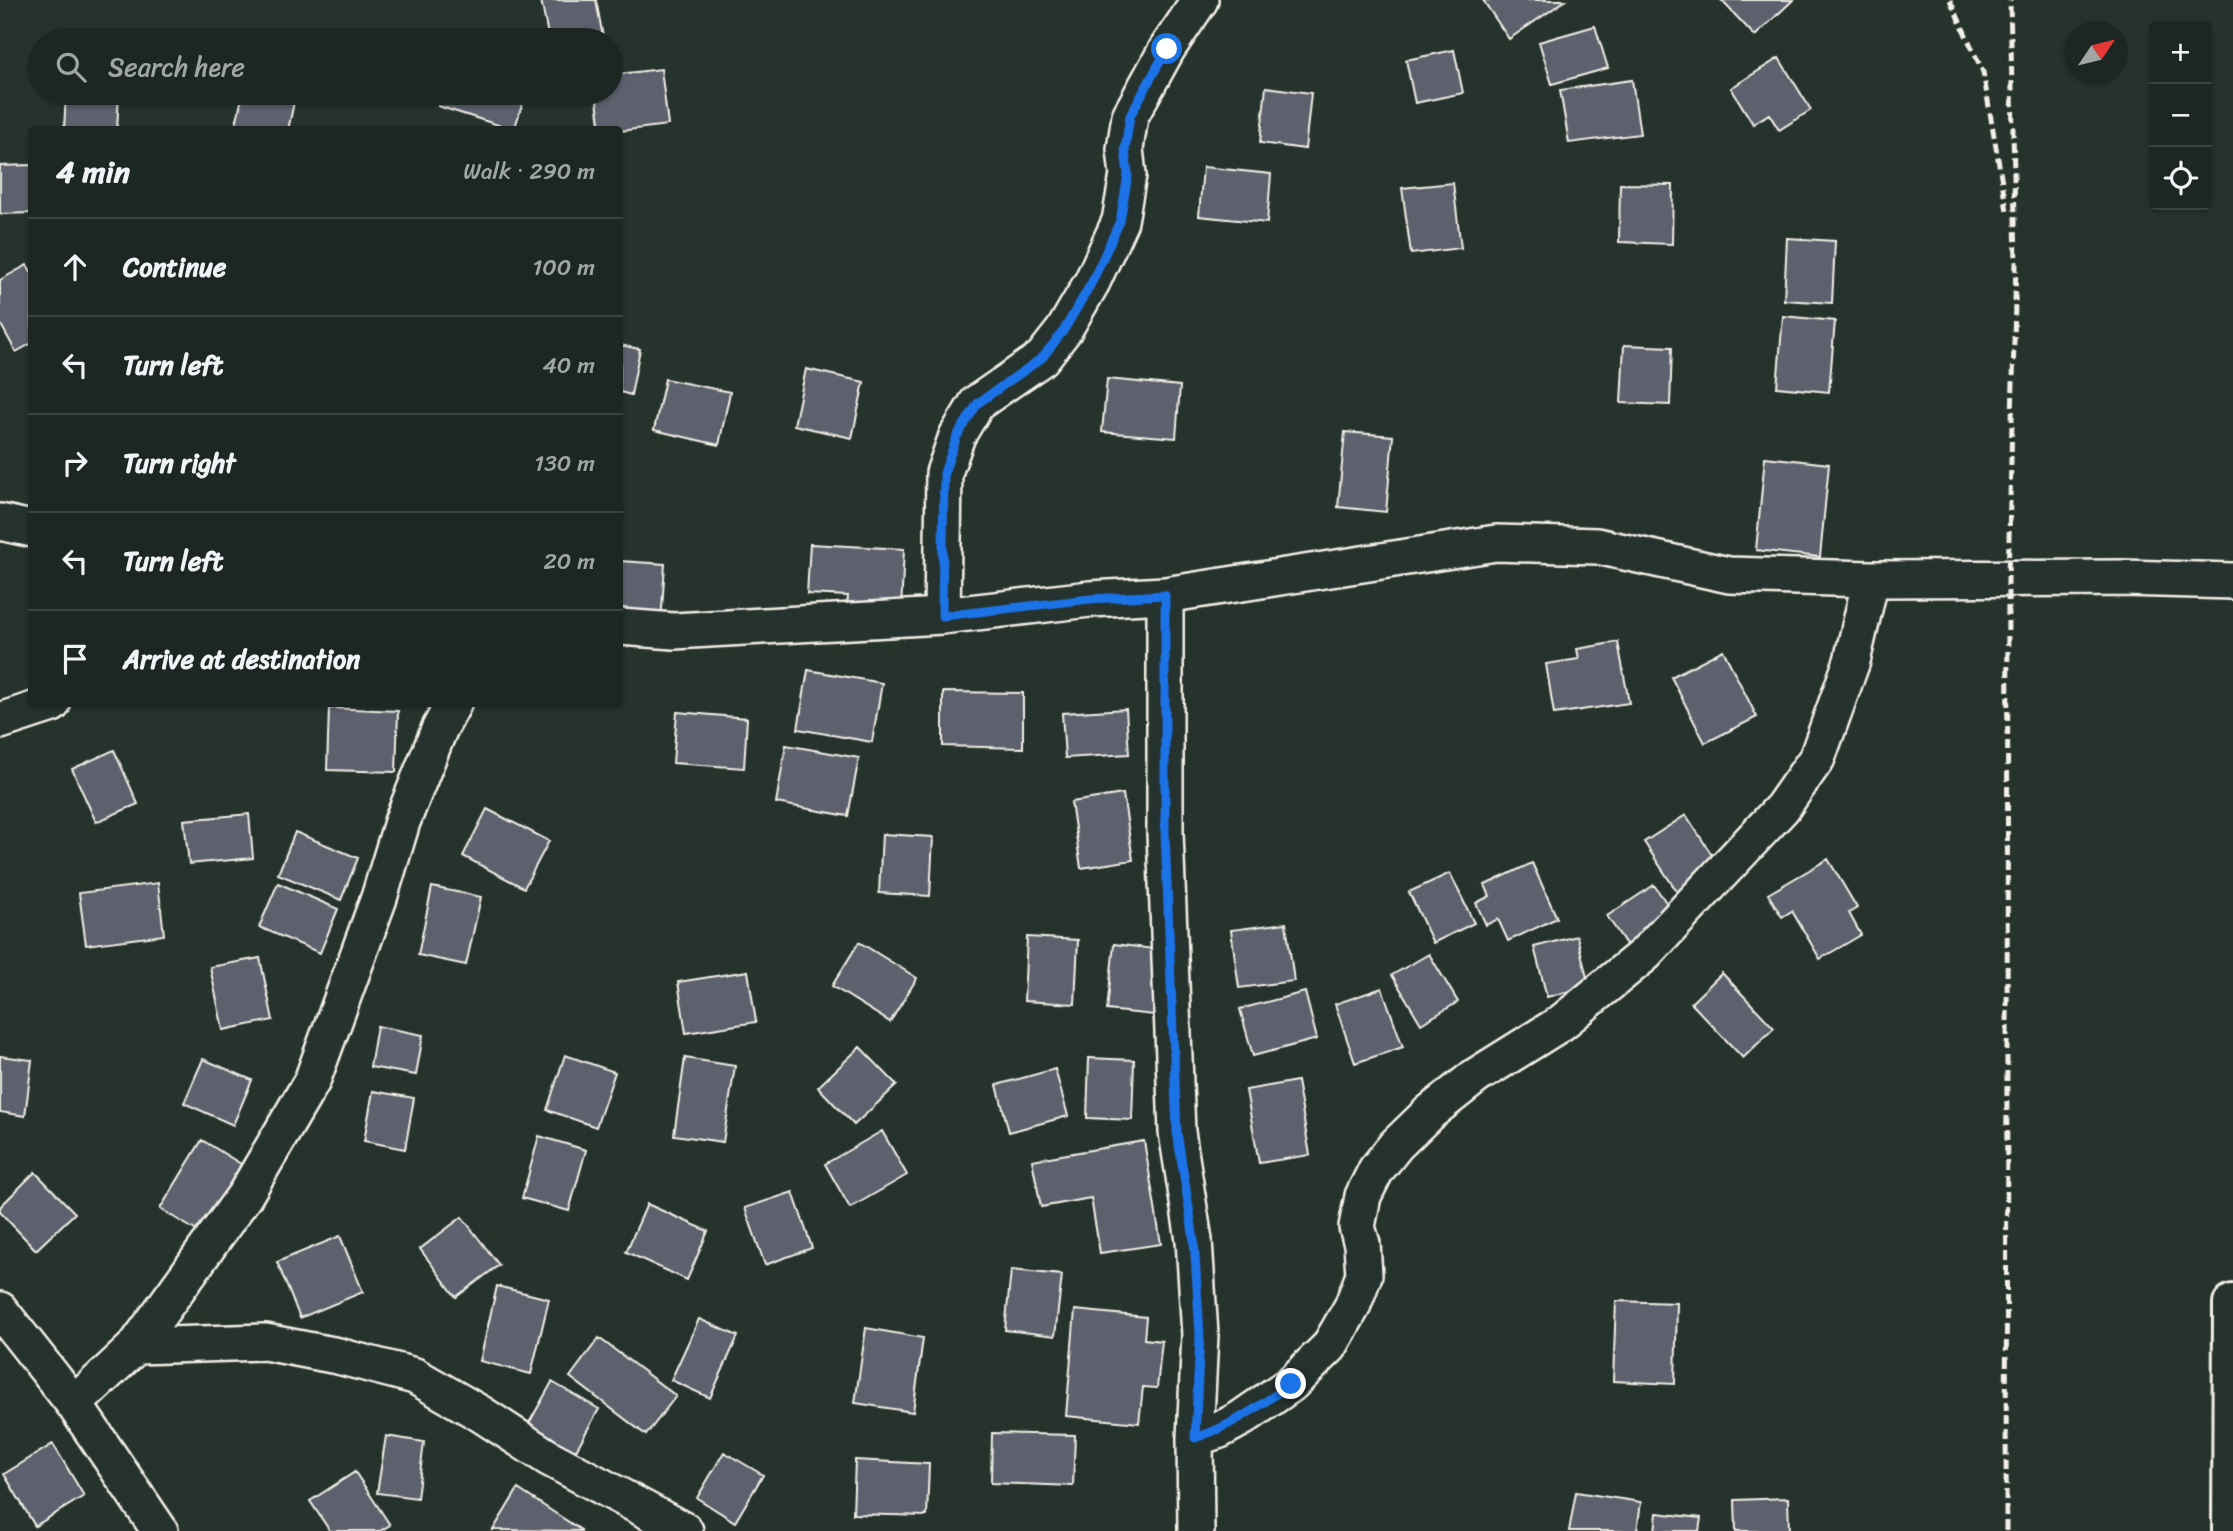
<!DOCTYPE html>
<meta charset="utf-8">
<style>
:root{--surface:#1c2622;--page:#252e2a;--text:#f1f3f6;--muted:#a0a5a5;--line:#3a4340}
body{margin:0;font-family:Sriracha,sans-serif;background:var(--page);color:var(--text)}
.controls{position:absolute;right:21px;top:21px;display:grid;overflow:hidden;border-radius:7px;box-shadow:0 2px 5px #0004}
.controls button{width:63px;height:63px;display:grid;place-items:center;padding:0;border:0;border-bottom:2px solid var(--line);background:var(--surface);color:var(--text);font:35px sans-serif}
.compass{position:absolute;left:2065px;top:21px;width:63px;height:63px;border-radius:50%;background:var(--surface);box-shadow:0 2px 5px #0004;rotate:55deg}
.stop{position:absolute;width:21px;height:21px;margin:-16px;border:5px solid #1a73e8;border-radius:50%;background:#fff}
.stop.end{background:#1a73e8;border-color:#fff;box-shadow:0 2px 7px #0008}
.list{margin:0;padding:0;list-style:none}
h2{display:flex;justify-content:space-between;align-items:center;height:91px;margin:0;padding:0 28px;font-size:30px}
h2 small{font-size:23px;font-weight:400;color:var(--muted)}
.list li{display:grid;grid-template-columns:46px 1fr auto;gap:21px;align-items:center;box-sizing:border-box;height:98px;padding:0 28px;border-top:2px solid var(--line)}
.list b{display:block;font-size:26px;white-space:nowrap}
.list em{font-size:23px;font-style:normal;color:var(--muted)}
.icon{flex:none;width:38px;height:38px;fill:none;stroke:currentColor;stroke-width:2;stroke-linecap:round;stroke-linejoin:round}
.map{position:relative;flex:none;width:2233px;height:1531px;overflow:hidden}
.search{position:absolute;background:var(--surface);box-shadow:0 2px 5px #0004;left:28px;top:28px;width:595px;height:77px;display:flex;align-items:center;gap:18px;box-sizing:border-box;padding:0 24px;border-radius:38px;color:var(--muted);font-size:26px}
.panel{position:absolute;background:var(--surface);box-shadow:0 2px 5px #0004;left:28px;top:126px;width:595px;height:581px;border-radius:7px}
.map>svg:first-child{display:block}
.building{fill:#5d606d;stroke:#f4f1e8;stroke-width:2}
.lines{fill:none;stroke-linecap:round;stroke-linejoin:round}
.street-casing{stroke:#f4f1e8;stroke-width:40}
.highway-casing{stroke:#f4f1e8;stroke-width:44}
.street{stroke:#26332d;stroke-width:35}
.highway{stroke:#26332d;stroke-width:38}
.rail{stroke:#f4f1e8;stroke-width:5;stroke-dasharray:10 5;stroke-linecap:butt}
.route{stroke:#1a73e8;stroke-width:9}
</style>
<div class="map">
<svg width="2233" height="1531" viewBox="0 0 2233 1531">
<rect width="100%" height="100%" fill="#26332d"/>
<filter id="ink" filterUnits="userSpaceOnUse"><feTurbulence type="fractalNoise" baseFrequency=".0143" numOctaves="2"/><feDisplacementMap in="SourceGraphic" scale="14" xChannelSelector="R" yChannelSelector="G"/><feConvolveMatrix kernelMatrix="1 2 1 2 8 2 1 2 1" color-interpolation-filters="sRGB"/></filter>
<g filter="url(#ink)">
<!-- building -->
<path class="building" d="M541 0H596L603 37 586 40H549Z
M1483 0H1566L1509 39Z
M1721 0H1793L1755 36Z
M1595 26 1608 68 1552 84 1539 42Z
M1454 50 1463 93 1415 103 1406 60Z
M1779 58 1811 110 1779 130 1769 114 1753 124 1731 88Z
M661 69 668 125 620 131 601 130 596 93H611V75Z
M1632 80 1640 134 1569 143 1560 90Z
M1266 87 1311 93 1305 149 1260 143Z
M66 93H119L117 130H64Z
M243 93H296L288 130H261L236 124Z
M442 93H526L514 130 438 106Z
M32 165V213L0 214V166Z
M1203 167 1271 174 1267 223 1199 216Z
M1453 183 1461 248 1411 254 1402 188Z
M1620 184 1673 185 1672 244 1619 242Z
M1787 238 1835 241 1832 303 1784 300Z
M27 265 32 273V343L16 352 0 323V280Z
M1783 316 1835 321 1829 392 1777 387Z
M620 345 640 349 631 395 620 392Z
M1624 345 1672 347 1670 405 1621 403Z
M806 369 864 382 852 438 794 425Z
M665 379 730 392 719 445 654 430Z
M1107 379 1180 386 1176 438 1102 432Z
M1345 432 1393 436 1386 512 1338 507Z
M1765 457 1829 464 1820 557 1756 550Z
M810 544 904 549 901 610 847 606 848 596 807 594Z
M620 561 665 564 661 623 620 620Z
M1618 642 1629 703 1554 714 1546 664 1579 659 1577 649Z
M1723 650 1757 717 1705 743 1671 677Z
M808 670 882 683 872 742 798 729Z
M943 692 1023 693V748L943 746Z
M329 708 398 711 396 772 327 770Z
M1126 709 1129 754 1065 758 1062 713Z
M677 712 747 718 744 768 673 763Z
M786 745 859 758 848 816 776 803Z
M114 750 138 804 96 822 72 769Z
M1123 794 1133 860 1081 868 1071 802Z
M487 809 549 841 524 888 463 856Z
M249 814 253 858 189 864 184 820Z
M1686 815 1719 866 1678 893 1644 842Z
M295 832 358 858 341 900 278 874Z
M882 834 933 837 930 896 879 893Z
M1828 859 1857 908 1849 913 1861 935 1820 959 1792 911 1782 917 1768 894Z
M1532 863 1557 918 1508 941 1498 919 1486 925 1476 903 1490 896 1485 885Z
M1450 873 1474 923 1433 943 1409 892Z
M158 883 164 935 86 945 79 893Z
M278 883 338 909 320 953 259 927Z
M1654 885 1681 924 1634 956 1607 916Z
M432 887 481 897 466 965 418 955Z
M1286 923 1294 981 1239 988 1231 930Z
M1577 936 1589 986 1547 997 1534 947Z
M1027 937 1078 940 1075 1004 1024 1001Z
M859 942 917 978 890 1022 832 986Z
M1114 944 1162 950 1154 1015 1107 1010Z
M1429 954 1458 1002 1421 1024 1392 975Z
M260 958 273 1020 223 1030 210 967Z
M748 971 756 1022 686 1033 678 982Z
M1722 973 1774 1028 1743 1058 1691 1003Z
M1382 988 1403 1047 1355 1063 1335 1004Z
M1305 992 1317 1039 1253 1056 1240 1009Z
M377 1026 423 1035 416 1075 370 1067Z
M860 1047 897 1085 854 1125 818 1087Z
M565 1055 615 1072 596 1127 547 1110Z
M0 1056 32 1060 25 1116 0 1112Z
M685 1058 735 1066 723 1142 674 1135Z
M1089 1058 1134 1060 1132 1120 1087 1118Z
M203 1059 252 1080 233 1125 184 1103Z
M1055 1069 1068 1116 1009 1132 997 1085Z
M1297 1081 1310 1155 1259 1163 1246 1090Z
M373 1091 414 1098 405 1149 364 1141Z
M882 1131 907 1175 850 1208 825 1164Z
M539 1136 586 1150 569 1211 522 1198Z
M202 1140 249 1169 207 1237 160 1209Z
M1144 1141 1161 1244 1100 1253 1091 1198 1041 1207 1032 1160Z
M35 1172 75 1213 36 1250 0 1212V1207Z
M793 1192 812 1248 765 1265 745 1208Z
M647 1204 708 1231 687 1280 626 1252Z
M462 1217 499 1265 456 1297 420 1249Z
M340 1236 363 1292 300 1318 277 1262Z
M1011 1270 1062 1275 1055 1336 1005 1330Z
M497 1286 549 1299 531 1374 480 1361Z
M1616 1301 1677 1303 1675 1384 1613 1381Z
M1075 1310 1146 1317 1144 1339 1162 1341 1157 1388 1143 1387 1139 1423 1066 1416Z
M699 1319 738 1336 710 1398 671 1380Z
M866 1328 923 1338 913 1412 855 1403Z
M599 1338 676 1396 646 1435 570 1377Z
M552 1382 599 1409 562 1475 515 1448Z
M992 1433 1075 1435 1073 1486 991 1483Z
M386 1436 424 1442 417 1498 377 1493Z
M53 1444 84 1496 35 1526 4 1474Z
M724 1452 763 1475 735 1522 697 1498Z
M855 1460 929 1464 927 1516 853 1514Z
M355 1472 390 1525 380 1531H330L310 1501Z
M518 1489 581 1530V1531L493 1530Z
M1576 1492 1641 1502 1637 1531H1569Z
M1788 1498 1789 1531H1736L1735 1500Z
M1657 1513 1701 1518 1699 1531H1655Z"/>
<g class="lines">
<defs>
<path id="street" d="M0 522 32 529
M1165 595V833L1177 1132 1194 1240 1200 1335 1195 1438 1196 1531
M942 616 944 473 957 436 977 403 1042 358 1064 330 1092 282 1120 221 1128 175 1125 149 1130 116 1167 49 1200 0
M620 627 674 631 942 616 1090 599 1165 595 1496 543 1597 546 1729 575 1871 579 2123 578 2233 581
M0 721 52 704
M0 1310 74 1404 160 1531
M136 1346 265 1342 338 1356 415 1376 481 1414 549 1458 685 1531
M74 1404 136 1346 245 1195 312 1081 379 898 402 822 439 730 453 704
M1195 1438 1220 1430 1242 1418 1291 1384 1329 1347 1352 1307 1364 1275 1362 1244 1357 1227 1363 1196 1376 1170 1396 1145 1429 1113 1476 1076 1561 1023 1645 954 1782 808 1817 758 1852 661 1871 579"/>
<path id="highway" d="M2232 1531 2233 1304"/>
</defs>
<!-- street casing -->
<use href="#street" class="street-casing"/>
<!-- highway casing -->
<use href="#highway" class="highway-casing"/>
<!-- street -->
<use href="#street" class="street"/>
<!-- highway -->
<use href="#highway" class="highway"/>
<!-- rail -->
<path class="rail" d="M1950 0 1983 72 2007 211
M2006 1531 2008 578 2016 263 2010 0"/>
</g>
</g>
<g class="lines" filter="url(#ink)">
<!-- route -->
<path class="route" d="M1167 49 1130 116 1125 149 1128 175 1120 221 1092 282 1064 330 1042 358 978 403 957 436 944 473 942 616 1090 599 1165 595V833L1177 1132 1194 1240 1200 1335 1195 1438C1233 1426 1259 1406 1291 1384"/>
</g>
</svg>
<div class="controls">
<button>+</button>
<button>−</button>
<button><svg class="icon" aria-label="locate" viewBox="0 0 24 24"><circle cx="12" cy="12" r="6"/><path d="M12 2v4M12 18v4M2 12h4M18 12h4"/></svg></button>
</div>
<svg class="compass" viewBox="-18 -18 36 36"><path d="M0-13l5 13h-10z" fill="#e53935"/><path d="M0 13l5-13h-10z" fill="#a0a5a5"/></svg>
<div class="stop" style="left:1167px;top:49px"></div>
<div class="stop end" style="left:1291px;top:1384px"></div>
<div class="search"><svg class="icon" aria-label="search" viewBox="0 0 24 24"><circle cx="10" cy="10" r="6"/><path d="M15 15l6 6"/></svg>Search here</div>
<section class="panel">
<h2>4 min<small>Walk · 290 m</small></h2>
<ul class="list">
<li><svg class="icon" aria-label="ahead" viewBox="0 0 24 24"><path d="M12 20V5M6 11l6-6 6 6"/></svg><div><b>Continue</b></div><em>100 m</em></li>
<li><svg class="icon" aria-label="left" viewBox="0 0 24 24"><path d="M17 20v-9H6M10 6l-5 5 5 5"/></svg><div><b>Turn left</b></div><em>40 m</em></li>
<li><svg class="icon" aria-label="right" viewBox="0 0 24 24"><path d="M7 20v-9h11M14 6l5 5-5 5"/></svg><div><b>Turn right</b></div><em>130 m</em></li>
<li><svg class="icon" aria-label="left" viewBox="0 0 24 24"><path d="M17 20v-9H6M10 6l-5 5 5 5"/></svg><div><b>Turn left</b></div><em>20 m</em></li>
<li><svg class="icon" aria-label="arrive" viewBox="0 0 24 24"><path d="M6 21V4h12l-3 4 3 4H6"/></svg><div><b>Arrive at destination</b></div></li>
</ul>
</section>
</div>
